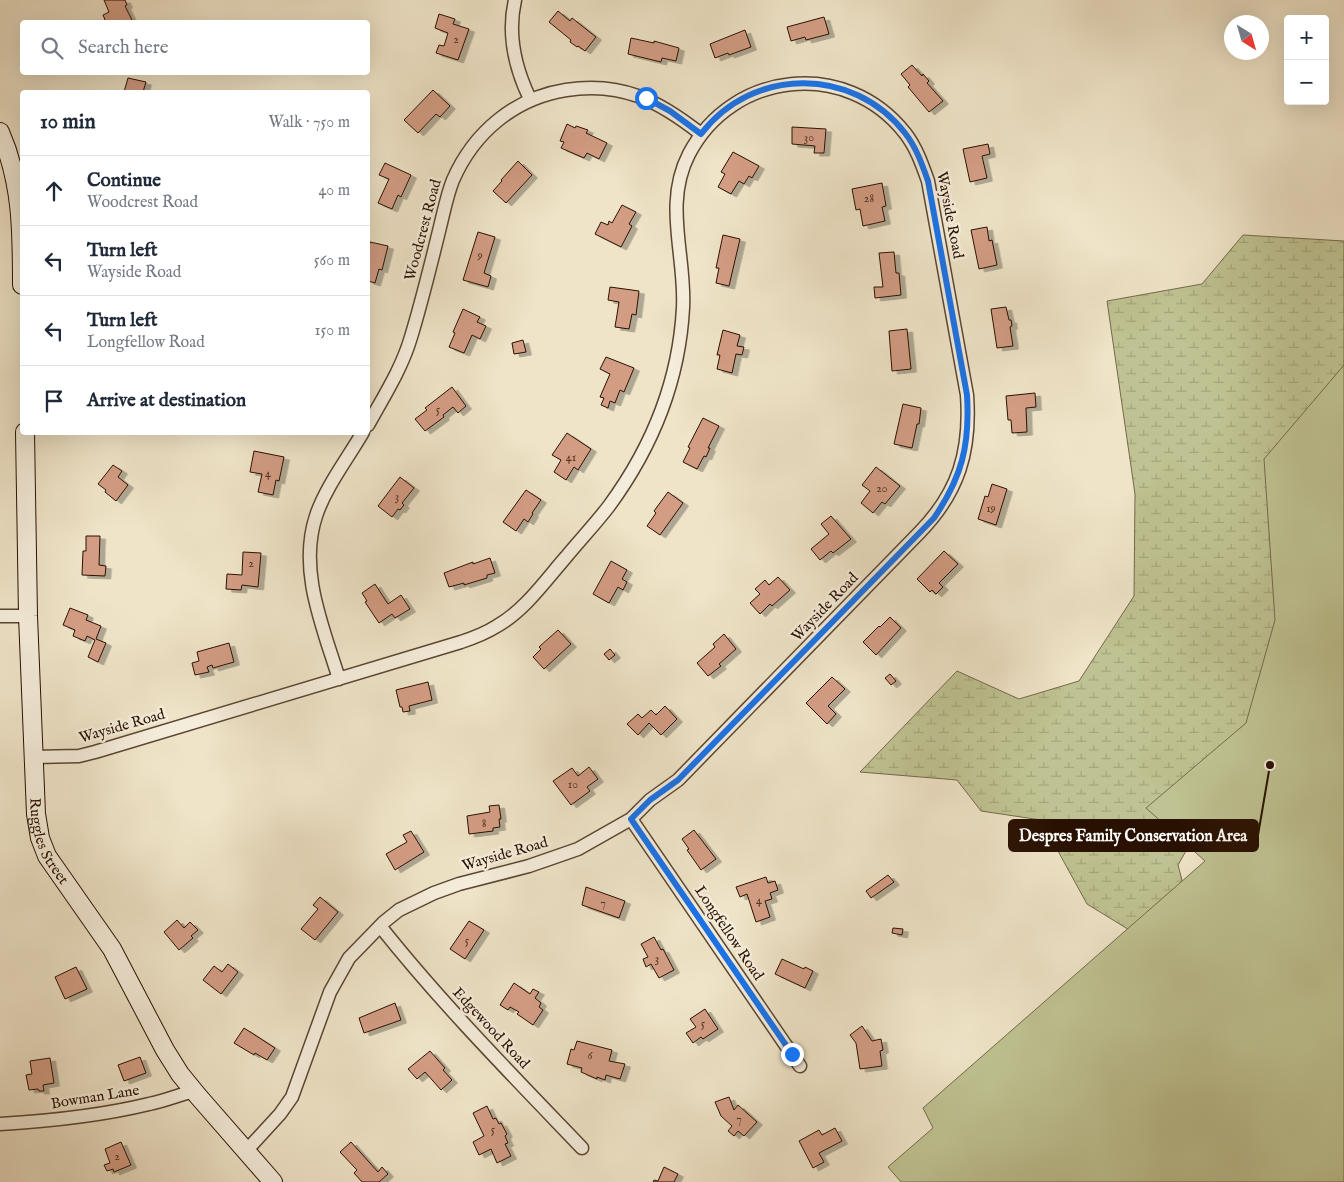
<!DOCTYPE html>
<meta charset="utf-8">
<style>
:root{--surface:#fff;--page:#f6f6f7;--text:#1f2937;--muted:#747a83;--line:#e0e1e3}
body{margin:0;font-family:"IM FELL English",serif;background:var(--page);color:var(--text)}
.controls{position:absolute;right:15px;top:15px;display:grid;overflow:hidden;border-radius:5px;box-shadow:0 5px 20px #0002}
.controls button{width:45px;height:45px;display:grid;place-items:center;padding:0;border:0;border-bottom:1px solid var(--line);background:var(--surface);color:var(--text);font:25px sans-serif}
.compass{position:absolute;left:1224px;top:15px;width:45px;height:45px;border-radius:50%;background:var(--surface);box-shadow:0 5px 20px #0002;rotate:143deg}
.stop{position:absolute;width:15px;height:15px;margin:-11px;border:4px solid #1a73e8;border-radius:50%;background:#fff}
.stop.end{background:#1a73e8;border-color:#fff;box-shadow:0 1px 5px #0008}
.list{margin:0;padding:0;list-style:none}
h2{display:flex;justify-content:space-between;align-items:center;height:65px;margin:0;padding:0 20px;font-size:21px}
h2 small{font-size:16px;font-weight:400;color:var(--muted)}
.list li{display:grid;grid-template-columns:32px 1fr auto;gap:15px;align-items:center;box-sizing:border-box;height:70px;padding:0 20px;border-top:1px solid var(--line)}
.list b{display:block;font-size:19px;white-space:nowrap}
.list p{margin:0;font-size:16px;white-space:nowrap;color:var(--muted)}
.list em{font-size:16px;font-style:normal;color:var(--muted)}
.icon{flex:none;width:28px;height:28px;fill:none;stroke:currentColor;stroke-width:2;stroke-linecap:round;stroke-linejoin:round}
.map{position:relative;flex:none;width:1344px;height:1182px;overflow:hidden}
.search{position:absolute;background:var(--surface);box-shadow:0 5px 20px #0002;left:20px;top:20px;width:350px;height:55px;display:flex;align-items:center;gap:12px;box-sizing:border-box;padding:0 18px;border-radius:5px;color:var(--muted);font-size:19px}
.panel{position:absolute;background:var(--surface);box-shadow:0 5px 20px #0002;left:20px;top:90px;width:350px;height:345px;border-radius:5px}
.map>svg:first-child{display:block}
.wetland{fill:url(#wetland-marsh);stroke:#746a4a}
.park{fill:#bfc292;stroke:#746a4a}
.building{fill:#d39d84;stroke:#291101;filter:url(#shadow)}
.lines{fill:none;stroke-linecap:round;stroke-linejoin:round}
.street-casing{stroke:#5a4633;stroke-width:15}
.secondary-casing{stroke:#291101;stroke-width:20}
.street{stroke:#f5eddb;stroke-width:12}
.secondary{stroke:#f5eddb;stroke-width:18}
.route{stroke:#1a73e8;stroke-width:6}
.labels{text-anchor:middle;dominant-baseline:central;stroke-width:5;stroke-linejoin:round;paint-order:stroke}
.number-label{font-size:12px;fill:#543422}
.street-label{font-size:15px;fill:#291101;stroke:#f5eddb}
.leader{fill:none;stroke:#291101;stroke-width:2}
.callout-dot{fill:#291101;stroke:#f5eddb;stroke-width:2}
.callout{fill:#291101;stroke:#291101;stroke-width:2}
.callout-label{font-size:16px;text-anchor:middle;font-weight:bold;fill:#fff}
</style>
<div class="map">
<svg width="1344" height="1182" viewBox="0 0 1344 1182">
<defs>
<pattern id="wetland-marsh" width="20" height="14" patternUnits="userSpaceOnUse" patternTransform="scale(1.25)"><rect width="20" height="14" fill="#bfc292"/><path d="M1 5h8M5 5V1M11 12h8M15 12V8" fill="none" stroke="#a4a67c"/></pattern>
<filter id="shadow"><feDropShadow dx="5.5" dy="3" stdDeviation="0" flood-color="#0004"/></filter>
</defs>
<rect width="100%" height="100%" fill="#efe4c8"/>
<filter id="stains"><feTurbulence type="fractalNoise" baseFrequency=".004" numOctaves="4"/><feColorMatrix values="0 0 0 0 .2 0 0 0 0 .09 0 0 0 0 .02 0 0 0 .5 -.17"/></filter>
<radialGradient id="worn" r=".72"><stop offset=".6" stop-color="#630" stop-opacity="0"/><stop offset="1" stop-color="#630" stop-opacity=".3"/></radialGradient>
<!-- wetland -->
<path class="wetland" d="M1243 235 1344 241V605L1202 823 1178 865 1190 911 1144 939 1087 904 1041 820 981 811 957 780 860 772 957 671 1019 699 1079 681 1134 596 1135 494 1107 301 1202 284Z"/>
<!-- park -->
<path class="park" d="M1344 365V1182H901L888 1167 933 1128 923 1108 1205 861 1146 808 1246 723 1275 620 1264 459Z"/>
<!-- building -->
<path class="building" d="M104 0H125L127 5 125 6 132 20 127 22H106L103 15 109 12Z
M558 11 570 21 572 18 596 37 585 51 578 46 577 47 570 42 571 40 549 22Z
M439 14 455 19 453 24 469 29 458 60 436 53 439 45 444 46 448 33 435 28Z
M824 17 829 34 806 40 805 37 791 41 787 27Z
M745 30 751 47 729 55 728 53 715 58 710 44Z
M631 38 654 43V41L679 48 676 61 662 58 661 62 628 54Z
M912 65 922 76 923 74 929 81 927 83 943 101 929 112 908 87 910 85 901 74Z
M128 78 146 82 143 92H124Z
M433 90 450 106 440 117 436 114 418 133 404 120Z
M567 124 575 128 576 126 588 130 586 133 607 143 599 159 587 153 584 158 561 148 564 142 560 141Z
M792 127 826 129 824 153H814L815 146 792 144Z
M988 144 990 154 982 156 987 178 970 182 963 149Z
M733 152 759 166 752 178 749 176 744 184 739 181 731 194 718 187 725 174 721 172Z
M518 161 532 175 506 203 493 191 502 181 501 180Z
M385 163 411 175 401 197 398 195 392 209 378 203 389 179 379 175Z
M882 183 886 206 882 207 885 221 863 226 860 209 856 210 852 189Z
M622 205 636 212 629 224 632 226 621 247 595 234 601 222 608 225 609 221 612 223Z
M987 227 989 241 992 240 997 265 979 269 971 230Z
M478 232 495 237 484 273 491 276 488 287 463 280Z
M723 235 740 239 729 286 716 283 719 268H716Z
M370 242 388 246 382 270 379 269 375 283 368 281V253Z
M894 252 896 273H899L901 295 875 298 874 287H883L879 253Z
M610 287 639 291 636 315 632 314 629 329 615 327 619 302 608 300Z
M1006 307 1009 320H1011L1012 326 1010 327 1013 346 997 348 991 309Z
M463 309 480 317 477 322 486 326 480 339 472 335 464 353 449 347 455 333 453 332Z
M907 329 911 369 892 371 889 331Z
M723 330 740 335 737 346 744 347 742 355 736 354 732 373 717 369 720 355H717Z
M523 340 526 352 514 354 512 343Z
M606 357 634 368 624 392 620 390 615 403 610 401 608 408 601 405 604 398 600 397 610 374 600 369Z
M452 387 466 406 458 413 453 407 443 415 444 417 425 431 415 419 427 410 425 408Z
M1035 393 1036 407 1026 408 1027 432 1012 433 1011 420H1008L1006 396Z
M903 404 921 408 919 424H917L912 448 894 444Z
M703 418 719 426 708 448H710L706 457 704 456 697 469 683 462 690 448 688 447Z
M567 433 591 449 578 470 574 467 566 480 554 472 561 460 552 455Z
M254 451 284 457 279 481 276 480 273 495 258 492 262 474 250 472Z
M113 465 122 471 118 477 128 485 116 501 105 492 106 490 98 484Z
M876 467 900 486 885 504 882 502 873 513 861 503 870 491 862 485Z
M400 477 414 488 402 503 404 505 400 510 398 509 392 517 378 506Z
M992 484 1007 489 996 525 978 519 985 496 988 497Z
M526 490 541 500 532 513 533 514 528 522 524 519 516 531 503 522Z
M668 492 683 503 660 535 647 526 656 513 654 511Z
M831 516 851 539 833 553 831 551 820 560 811 549 829 534 821 524Z
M86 536H100L99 565 106 566 105 576 82 575 83 551H86Z
M944 551 958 564 939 583 943 587 936 594 932 590 930 592 917 579Z
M243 552 261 553 258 587 242 585 241 590 226 589 227 574 242 575Z
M490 558 495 573 487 575V578L464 585V583L449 587 444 573 473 562V564Z
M611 561 627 570 622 579 627 582 623 590 618 587 609 603 593 594Z
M778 577 790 590 772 606 770 604 760 614 750 603 760 594 755 589 765 580 769 585Z
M375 584 388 604 401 595 410 609 395 618 392 614 379 623 365 602 367 601 362 593Z
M70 608 88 615 86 620 101 626 96 639 106 643 98 662 88 657 95 640 87 636 85 641 73 636 75 630 63 625Z
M890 617 901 628 876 655 863 642 879 626 880 627Z
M558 630 571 644 544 669 533 657 541 649 539 647Z
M724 634 736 649 719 664 721 666 708 676 697 663 715 647 713 644Z
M229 643 234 662 213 668 212 665 207 667 209 672 195 675 192 663 199 661 197 652Z
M610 649 615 655 609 660 604 654Z
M890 674 896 681 891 685 885 678Z
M832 677 845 689 828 706 836 714 827 724 806 703Z
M428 682 432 700 409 706 410 711 403 712 402 707H400L396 690Z
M665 706 677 719 661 735 649 723 638 735 627 724 638 714 642 718 651 710 656 715Z
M589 767 598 779 587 787 590 791 571 805 553 781 572 768 578 776Z
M499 805 501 819H499L500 827 493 828V831L469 834 467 816 490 812 489 806Z
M694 830 716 859 701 870 687 850 689 849 682 839Z
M411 831 424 852 395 870 386 854 407 842 403 835Z
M888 875 894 882 871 898 866 891Z
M766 877 768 883 775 881 778 890 770 893 772 899 765 901 770 917 756 922 747 894 740 897 736 887Z
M586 887 625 901 619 918 582 905Z
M320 897 338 912 315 940 301 929 318 909 313 905Z
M177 920 184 928 190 922 198 930 191 936 193 938 179 950 164 932Z
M469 921 484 930 465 959 450 949Z
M893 928 903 929 902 935 892 933Z
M654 937 661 950 663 949 674 970 659 978 651 964 646 967 643 959 648 957 641 944Z
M782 959 804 969 805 967 813 971 805 988 775 974Z
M228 964 238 972 221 994 203 980 214 966 222 972Z
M76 967 87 989 65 999 55 977Z
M514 983 530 994 533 989 539 992 535 998 541 1003 539 1007 543 1010 533 1025 517 1014 519 1012 510 1007 508 1010 500 1005Z
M395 1003 401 1020 364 1033 359 1018Z
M705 1009 718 1029 703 1039 701 1037 693 1043 686 1033 696 1027 690 1019Z
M862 1026 872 1041 881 1039 883 1050 880 1051 882 1066 860 1069 856 1043 850 1035Z
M244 1028 275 1048 267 1060 255 1053 254 1055 234 1043Z
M577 1041 612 1050 609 1061 625 1064 620 1079 606 1075 605 1080 597 1077V1079L581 1072 582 1068 567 1064 571 1049 574 1050Z
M430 1051 445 1068 443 1070 452 1080 441 1090 425 1072 417 1079 408 1069Z
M140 1057 146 1073 124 1081 118 1065Z
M50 1058 54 1083 43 1085 44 1091H39L38 1089 29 1090 26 1075 32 1074 30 1061Z
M729 1097 734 1110 738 1105 757 1122 744 1136 738 1131 734 1136 728 1131 732 1126 721 1116 715 1102Z
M487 1106 493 1119 496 1118 499 1124 501 1123 507 1134 505 1136 508 1143 505 1144 511 1156 497 1163 491 1149 479 1155 473 1142 484 1136 473 1113Z
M835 1128 842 1141 819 1153 824 1162 813 1168 799 1141 819 1130 822 1135Z
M121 1142 131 1165 114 1172 113 1169 107 1171 104 1165 110 1163 105 1149Z
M351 1142 378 1172 382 1167 388 1174 379 1182H362L354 1173 357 1170 340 1152Z
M664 1167 678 1174 674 1182H653L654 1180 658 1181Z"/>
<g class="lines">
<defs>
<path id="street" d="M515 0C507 35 515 68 530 99
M368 425C384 396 402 368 411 337 422 301 431 264 440 227 444 211 447 195 453 180 474 132 515 98 566 90 622 81 659 101 701 134
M0 616H28
M339 679C323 627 298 570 316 516 325 488 348 458 363 432
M34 757 79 756 95 752 461 642C473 638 486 633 497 626 525 610 545 581 566 557 580 540 596 523 609 506 653 446 679 382 683 308 686 256 663 204 689 154 732 71 846 58 905 133 916 147 922 164 928 181L967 395C971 451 959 492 919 533L678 780 650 800 631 819 578 849 529 866 459 884 434 893 399 910 384 922 349 958 330 992 292 1097 280 1114 246 1151
M631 819 800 1066
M380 926C442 1004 513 1076 582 1148
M0 1124C50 1121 100 1116 149 1104 164 1101 179 1095 193 1091"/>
<g id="secondary">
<path d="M0 132C22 182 22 231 22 285"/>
<path id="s1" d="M25 432 28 616 36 814 40 838 47 856 112 949 165 1050 180 1074 198 1096 273 1182"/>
</g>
</defs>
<!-- street casing -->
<use href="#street" class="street-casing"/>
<!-- secondary casing -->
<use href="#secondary" class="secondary-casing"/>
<!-- street -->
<use href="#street" class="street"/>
<!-- secondary -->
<use href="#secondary" class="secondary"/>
</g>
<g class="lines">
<!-- route -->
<path class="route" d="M646 98 670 111 701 134C752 67 853 66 905 133 916 147 922 164 928 181L967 395C970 445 962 477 934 518L678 780 650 800 631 819 792 1054"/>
</g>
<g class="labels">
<!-- number labels -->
<g class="number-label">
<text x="456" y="39">2</text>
<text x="809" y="137">30</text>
<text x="869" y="198">28</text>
<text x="480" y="255">9</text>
<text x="438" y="409">5</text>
<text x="571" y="457">41</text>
<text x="268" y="473">4</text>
<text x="882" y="488">20</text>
<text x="397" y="496">3</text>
<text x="991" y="508">19</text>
<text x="251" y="563">2</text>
<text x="573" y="784">10</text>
<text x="484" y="823">8</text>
<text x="759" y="900">4</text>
<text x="603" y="903">7</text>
<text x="467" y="940">5</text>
<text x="657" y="958">3</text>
<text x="703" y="1023">5</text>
<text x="590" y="1055">6</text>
<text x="739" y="1119">7</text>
<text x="493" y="1129">5</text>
<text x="117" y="1156">2</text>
</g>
<!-- street labels -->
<g class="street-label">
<text transform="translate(950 215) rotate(79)">Wayside Road</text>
<text transform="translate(423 230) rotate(-75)">Woodcrest Road</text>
<text transform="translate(825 607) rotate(-46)">Wayside Road</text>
<text transform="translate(122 726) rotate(-16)">Wayside Road</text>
<text stroke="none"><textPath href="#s1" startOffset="412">Ruggles Street</textPath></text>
<text transform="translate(505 854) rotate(-16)">Wayside Road</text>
<text transform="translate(729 933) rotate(56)">Longfellow Road</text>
<text transform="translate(491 1028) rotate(47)">Edgewood Road</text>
<text transform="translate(95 1097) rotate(-9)">Bowman Lane</text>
</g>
</g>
<!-- callouts -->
<path class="leader" d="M1270 765L1258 835"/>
<circle class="callout-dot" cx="1270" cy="765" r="5"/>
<rect class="callout" x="1009" y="820" width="249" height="31" rx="5"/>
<g class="callout-label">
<text x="1133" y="841">Despres Family Conservation Area</text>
</g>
<rect width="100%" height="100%" filter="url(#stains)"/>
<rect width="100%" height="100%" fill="url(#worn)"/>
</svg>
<div class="controls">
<button>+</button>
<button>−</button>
</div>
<svg class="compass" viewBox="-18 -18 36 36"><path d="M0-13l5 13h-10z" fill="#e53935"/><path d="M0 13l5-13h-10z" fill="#747a83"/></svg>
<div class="stop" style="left:646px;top:98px"></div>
<div class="stop end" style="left:792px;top:1054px"></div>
<div class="search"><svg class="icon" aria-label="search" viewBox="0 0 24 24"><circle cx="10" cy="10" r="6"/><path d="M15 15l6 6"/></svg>Search here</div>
<section class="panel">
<h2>10 min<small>Walk · 750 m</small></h2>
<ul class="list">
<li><svg class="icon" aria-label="ahead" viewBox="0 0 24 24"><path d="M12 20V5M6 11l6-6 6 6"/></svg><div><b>Continue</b><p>Woodcrest Road</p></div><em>40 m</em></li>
<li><svg class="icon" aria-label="left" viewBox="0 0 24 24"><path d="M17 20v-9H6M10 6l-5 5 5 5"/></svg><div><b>Turn left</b><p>Wayside Road</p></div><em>560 m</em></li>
<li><svg class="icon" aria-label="left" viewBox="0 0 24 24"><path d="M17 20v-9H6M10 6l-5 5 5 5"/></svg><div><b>Turn left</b><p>Longfellow Road</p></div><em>150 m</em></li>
<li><svg class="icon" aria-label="arrive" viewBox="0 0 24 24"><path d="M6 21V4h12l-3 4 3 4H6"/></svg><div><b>Arrive at destination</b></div></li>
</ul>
</section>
</div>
